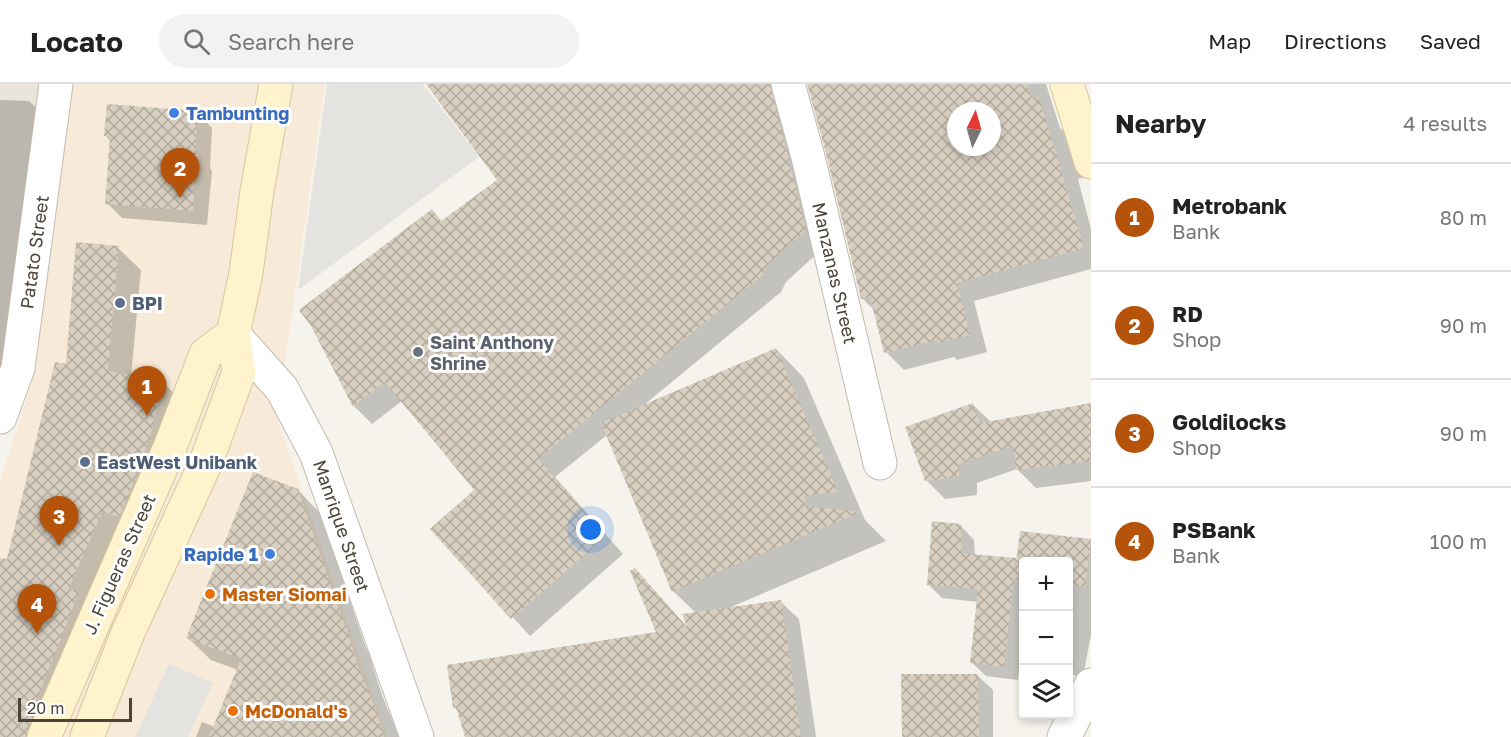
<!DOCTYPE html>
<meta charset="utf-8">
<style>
:root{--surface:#fff;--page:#f2f2f2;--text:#222;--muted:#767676;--line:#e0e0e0;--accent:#b45309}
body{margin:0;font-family:"Golos Text",sans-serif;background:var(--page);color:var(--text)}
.controls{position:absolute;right:18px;bottom:18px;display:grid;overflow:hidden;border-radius:6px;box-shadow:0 3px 9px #0003}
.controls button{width:54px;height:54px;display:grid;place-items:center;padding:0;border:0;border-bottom:2px solid var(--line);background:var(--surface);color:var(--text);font:30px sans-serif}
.compass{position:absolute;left:947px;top:18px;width:54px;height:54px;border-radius:50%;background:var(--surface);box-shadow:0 3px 9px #0003;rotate:5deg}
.scale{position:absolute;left:18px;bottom:15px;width:114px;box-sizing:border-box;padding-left:6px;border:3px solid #4b4439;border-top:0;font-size:16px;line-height:21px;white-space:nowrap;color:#4b4439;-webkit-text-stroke:4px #fff;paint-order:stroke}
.you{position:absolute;left:591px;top:446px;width:21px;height:21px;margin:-15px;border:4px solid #fff;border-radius:50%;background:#1a73e8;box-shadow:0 0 0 9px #1a73e833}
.badge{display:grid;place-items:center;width:39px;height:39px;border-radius:50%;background:var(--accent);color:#fff;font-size:20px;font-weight:700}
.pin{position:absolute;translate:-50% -50px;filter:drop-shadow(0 2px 3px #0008)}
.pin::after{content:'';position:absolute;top:32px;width:21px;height:18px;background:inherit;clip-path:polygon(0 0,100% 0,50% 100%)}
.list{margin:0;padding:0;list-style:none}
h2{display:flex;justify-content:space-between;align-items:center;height:78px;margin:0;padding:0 24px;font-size:26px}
h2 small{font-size:20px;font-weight:400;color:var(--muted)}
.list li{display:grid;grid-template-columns:39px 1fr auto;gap:18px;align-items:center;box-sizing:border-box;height:108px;padding:0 24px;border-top:2px solid var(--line)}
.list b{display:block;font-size:22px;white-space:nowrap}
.list p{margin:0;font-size:20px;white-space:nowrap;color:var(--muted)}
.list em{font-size:20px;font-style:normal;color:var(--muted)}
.icon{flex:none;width:33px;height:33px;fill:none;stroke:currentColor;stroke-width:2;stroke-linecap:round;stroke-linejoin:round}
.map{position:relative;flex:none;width:1091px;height:653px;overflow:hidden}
header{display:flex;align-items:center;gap:36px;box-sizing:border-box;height:84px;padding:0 30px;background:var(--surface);border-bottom:2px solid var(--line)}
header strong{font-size:28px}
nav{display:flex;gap:33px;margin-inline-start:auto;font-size:21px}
.search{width:420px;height:54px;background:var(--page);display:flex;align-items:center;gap:15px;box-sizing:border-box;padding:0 21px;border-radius:33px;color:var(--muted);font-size:22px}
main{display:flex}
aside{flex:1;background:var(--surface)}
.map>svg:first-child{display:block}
.residential{fill:#eae5da}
.commercial{fill:#f7ead8}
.parking{fill:#e5e3e0}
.shadow{fill:#0003;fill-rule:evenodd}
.building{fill:url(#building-cross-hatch);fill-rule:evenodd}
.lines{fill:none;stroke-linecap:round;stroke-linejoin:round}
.street-casing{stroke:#c2bbae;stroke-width:35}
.secondary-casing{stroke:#d6c79b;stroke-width:35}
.street{stroke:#fff;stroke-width:33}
.secondary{stroke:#fff3cd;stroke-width:33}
.shop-dot{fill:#3f7fe0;stroke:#fff;stroke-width:2}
.service-dot{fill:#5c6f8a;stroke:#fff;stroke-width:2}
.worship-dot{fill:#6b7280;stroke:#fff;stroke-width:2}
.food-dot{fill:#e8710a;stroke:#fff;stroke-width:2}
.labels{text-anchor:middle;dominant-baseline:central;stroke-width:6;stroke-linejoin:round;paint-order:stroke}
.shop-label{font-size:18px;font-weight:bold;fill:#366cbe;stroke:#fff;text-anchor:start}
.street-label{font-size:18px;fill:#4b4439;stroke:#fff}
.service-label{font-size:18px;font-weight:bold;fill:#4e5e75;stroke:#fff;text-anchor:start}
.worship-label{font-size:18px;font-weight:bold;fill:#5b616d;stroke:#fff;text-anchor:start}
.food-label{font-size:18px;font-weight:bold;fill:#c56008;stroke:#fff;text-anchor:start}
</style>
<header>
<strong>Locato</strong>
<div class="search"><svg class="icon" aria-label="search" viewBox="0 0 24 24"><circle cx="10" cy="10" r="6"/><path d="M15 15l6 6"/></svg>Search here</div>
<nav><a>Map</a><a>Directions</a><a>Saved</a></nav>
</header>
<main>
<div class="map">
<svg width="1091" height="653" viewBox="0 0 1091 653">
<defs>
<pattern id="building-cross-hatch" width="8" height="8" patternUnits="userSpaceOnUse" patternTransform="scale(1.5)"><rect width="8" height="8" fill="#d8cfc1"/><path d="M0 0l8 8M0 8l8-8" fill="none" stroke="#b1aa9e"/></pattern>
</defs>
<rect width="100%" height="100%" fill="#f6f3ec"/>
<!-- residential -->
<path class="residential" d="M0 0H42L0 287Z"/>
<!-- commercial -->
<path class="commercial" d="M69 0H325L277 335 387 653H0V397L34 291 56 126Z"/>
<!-- parking -->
<path class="parking" d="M327 0H423L479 73 298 206Z
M169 580 213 599 188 653H135Z"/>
<!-- shadow -->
<path class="shadow" d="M428 0H801L823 164 786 198 781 208 644 321 776 265 804 294 865 436 886 457 731 523 781 518 799 535 816 653H467L459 628 454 623 658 549 635 486 689 545 696 529 674 508 607 351 555 393 623 470 530 552 432 445 476 406 402 317 372 340 354 322 313 241 432 127 442 138 499 96Z
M809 0H1046L1060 44 1078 61 1087 93 1078 95 1091 145V185L974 217 987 268 957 276 954 273 904 286 886 268 875 227 862 214ZM956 27H992V63H956Z
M0 16 29 17 48 36 0 335Z
M197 28 212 44 210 84 212 87 207 141 122 134 107 119 111 58 106 52Z
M118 164 141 186 131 293 163 298 185 321 56 653H0V510L67 282Z
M973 321 991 338 1091 321V397L1036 404 1017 385 977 399V411L945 415 926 396Z
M298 406 320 429 366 564 368 567 382 611 399 653H196L202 638 215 643 238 586 211 576 188 554Z
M960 441 974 456 975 472 1018 476 1091 457V551L1083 593 1068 590V478H1024V581L1020 580 1018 596 986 592 971 578 978 518 942 514 928 500Z
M977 591 993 606V653H903Z"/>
<!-- building -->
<path class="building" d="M426 0H770L806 146 768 180 763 191 538 375 606 452 511 535 430 445 474 406 385 298 353 323 311 242 299 226 432 125 441 137 497 96Z
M807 0H1027L1032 15 1039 13 1084 164 957 199 970 251 937 259V256L884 269 870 213 861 215 826 69ZM956 27H992V63H956Z
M107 20 198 27 195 70H198L193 127 105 120 110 53 104 52Z
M76 158 119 162 108 287 163 297 150 353 137 391 119 433 102 428 69 504 79 508 33 625 35 626 26 653H0V474L7 475 55 278 66 280Z
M776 264 838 408 805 412V422L860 428 672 508 601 339Z
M973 319 980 339 1091 319V377L1016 386 1013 362 959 380V393L925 397 905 343Z
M253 388 298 405 345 543H346L360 588 377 628 384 653H209L241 575 186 554Z
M932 437 961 440V469L1016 474 1004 583 970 579 978 505 927 501Z
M1020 447 1091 455 1085 503 1068 501V477H1023V496L1014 495Z
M635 484 687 543 682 530 781 516 801 653H465L456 623 453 624 447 581 656 548 630 487Z
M901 590H978L979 653H902Z"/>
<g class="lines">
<defs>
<path id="street" d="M788 0 808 73 880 379
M233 250 282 305 316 369 417 653
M0 333 18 284 56 0
M1064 653 1091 601"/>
<path id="secondary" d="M1067 0 1091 78
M44 653 170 363 206 270 233 250
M87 653 127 551 206 378 239 288 233 250 246 189 257 107 276 0"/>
</defs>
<!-- street casing -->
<use href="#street" class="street-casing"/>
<!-- secondary casing -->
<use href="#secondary" class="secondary-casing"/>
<!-- street -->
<use href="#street" class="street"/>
<!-- secondary -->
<use href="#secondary" class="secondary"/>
</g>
<!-- markers -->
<g class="shop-dot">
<circle cx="174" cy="29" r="6"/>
<circle cx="270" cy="470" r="6"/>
</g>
<g class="service-dot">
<circle cx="120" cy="219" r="6"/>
<circle cx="85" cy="378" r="6"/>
</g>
<circle class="worship-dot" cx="418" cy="268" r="6"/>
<g class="food-dot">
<circle cx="210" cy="510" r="6"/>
<circle cx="233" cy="627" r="6"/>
</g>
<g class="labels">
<!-- shop labels -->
<g class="shop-label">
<text x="186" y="29">Tambunting</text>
<text x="258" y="470" text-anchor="end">Rapide 1</text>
</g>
<!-- street labels -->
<g class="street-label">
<text transform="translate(34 168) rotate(-82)">Patato Street</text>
<text transform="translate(835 189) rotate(77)">Manzanas Street</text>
<text transform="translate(342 442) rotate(71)">Manrique Street</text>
<text transform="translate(119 480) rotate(-66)">J. Figueras Street</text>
</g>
<!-- service labels -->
<g class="service-label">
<text x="132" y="219">BPI</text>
<text x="97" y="378">EastWest Unibank</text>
</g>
<!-- worship labels -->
<g class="worship-label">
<text x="430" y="258">Saint Anthony<tspan x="430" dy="21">Shrine</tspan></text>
</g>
<!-- food labels -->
<g class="food-label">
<text x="222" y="510">Master Siomai</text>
<text x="245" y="627">McDonald's</text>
</g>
</g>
</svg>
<div class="controls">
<button>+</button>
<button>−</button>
<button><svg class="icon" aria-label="layers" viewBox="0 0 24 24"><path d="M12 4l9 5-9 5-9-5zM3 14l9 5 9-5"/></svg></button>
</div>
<svg class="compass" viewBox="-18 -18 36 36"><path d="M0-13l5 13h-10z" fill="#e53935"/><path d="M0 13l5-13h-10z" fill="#767676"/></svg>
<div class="scale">20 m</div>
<div class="you"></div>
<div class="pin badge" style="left:147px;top:332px">1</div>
<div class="pin badge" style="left:180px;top:114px">2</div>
<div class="pin badge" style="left:59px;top:462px">3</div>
<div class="pin badge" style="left:37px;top:550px">4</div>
</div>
<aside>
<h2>Nearby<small>4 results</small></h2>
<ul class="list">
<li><span class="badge">1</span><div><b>Metrobank</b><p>Bank</p></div><em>80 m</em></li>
<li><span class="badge">2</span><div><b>RD</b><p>Shop</p></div><em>90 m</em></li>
<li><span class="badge">3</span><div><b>Goldilocks</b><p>Shop</p></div><em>90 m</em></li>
<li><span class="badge">4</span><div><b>PSBank</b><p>Bank</p></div><em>100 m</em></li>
</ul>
</aside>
</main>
